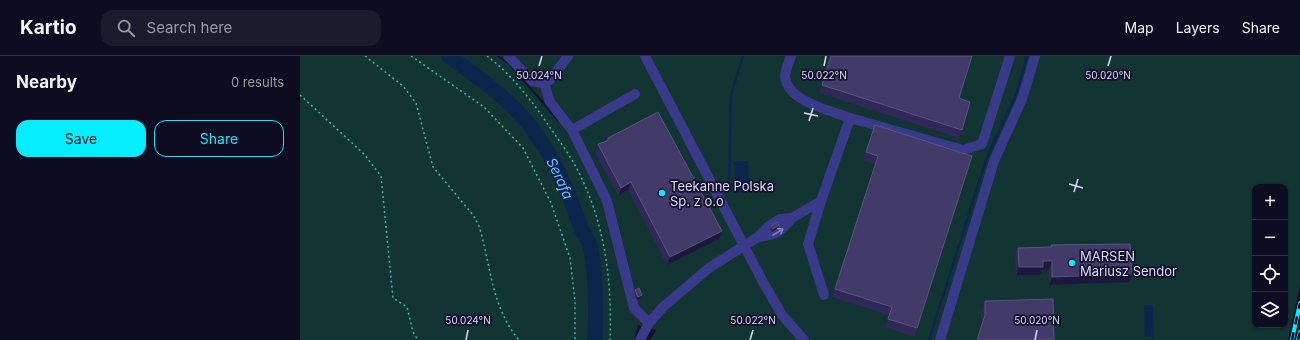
<!DOCTYPE html>
<meta charset="utf-8">
<style>
:root{--surface:#0e0c20;--page:#1c1a2d;--text:#f1f3f6;--muted:#9b9ba5;--line:#2e2c3e;--accent:#05eeff}
body{margin:0;font-family:Inter,sans-serif;background:var(--page);color:var(--text)}
.controls{position:absolute;right:12px;bottom:12px;display:grid;overflow:hidden;border-radius:8px;box-shadow:0 1px 3px #0004}
.controls button{width:36px;height:36px;display:grid;place-items:center;padding:0;border:0;border-bottom:1px solid var(--line);background:var(--surface);color:var(--text);font:20px sans-serif}
.list{margin:0;padding:0;list-style:none}
h2{display:flex;justify-content:space-between;align-items:center;height:52px;margin:0;padding:0 16px;font-size:17px}
h2 small{font-size:13px;font-weight:400;color:var(--muted)}
.actions{display:flex;gap:8px;padding:12px 16px}
.actions a{flex:1;padding:9px 0;border:1px solid var(--accent);border-radius:12px;text-align:center;font-size:14px;color:var(--accent)}
.actions .main{background:var(--accent);color:#111}
.icon{flex:none;width:22px;height:22px;fill:none;stroke:currentColor;stroke-width:2;stroke-linecap:round;stroke-linejoin:round}
.map{position:relative;flex:none;width:1000px;height:284px;overflow:hidden}
header{display:flex;align-items:center;gap:24px;box-sizing:border-box;height:56px;padding:0 20px;background:var(--surface);border-bottom:1px solid var(--line)}
header strong{font-size:19px}
nav{display:flex;gap:22px;margin-inline-start:auto;font-size:14px}
.search{width:280px;height:36px;background:var(--page);display:flex;align-items:center;gap:10px;box-sizing:border-box;padding:0 14px;border-radius:12px;color:var(--muted);font-size:15px}
main{display:flex}
aside{flex:1;background:var(--surface)}
.map>svg:first-child{display:block}
.green{fill:#123432;fill-rule:evenodd}
.water{fill:#0b264d}
.lines{fill:none;stroke-linecap:round;stroke-linejoin:round}
.stream{stroke:#0b264d;stroke-width:2.5}
.river{stroke:#0b264d;stroke-width:15}
.path{stroke:#2dbfb1;stroke-width:1.5;stroke-dasharray:2 3;stroke-linecap:butt}
.minor{stroke:#3a3a8a;stroke-width:10}
.rail-casing{stroke:#05eeff;stroke-width:4}
.rail{stroke:#13102a;stroke-width:2.5;stroke-dasharray:8;stroke-linecap:butt}
.wall{fill:#302858}
.shaded-wall{fill:#1d173e}
.building{fill:#423b6a;stroke:#5a5481}
.oneway{stroke:#8382bf}
.ticks{fill:none;stroke:#dcd9ff;stroke-width:1.5}
.poi-dot{fill:#05eeff;stroke:#13102a;stroke-width:1.5}
.labels{text-anchor:middle;dominant-baseline:central;stroke-width:3.5;stroke-linejoin:round;paint-order:stroke}
.poi-label{font-size:13px;fill:#dcd9ff;stroke:#13102a;text-anchor:start}
.water-label{font-size:14px;font-style:italic;fill:#67beff;stroke:#13102a}
.ticks-label{font-size:10px;text-anchor:middle;fill:#dcd9ff;stroke:#13102a;stroke-width:3.5;stroke-linejoin:round;paint-order:stroke}
</style>
<header>
<strong>Kartio</strong>
<div class="search"><svg class="icon" aria-label="search" viewBox="0 0 24 24"><circle cx="10" cy="10" r="6"/><path d="M15 15l6 6"/></svg>Search here</div>
<nav><a>Map</a><a>Layers</a><a>Share</a></nav>
</header>
<main>
<aside>
<h2>Nearby<small>0 results</small></h2>
<ul class="list">
</ul>
<div class="actions"><a class="main">Save</a><a>Share</a></div>
</aside>
<div class="map">
<svg width="1000" height="284" viewBox="0 0 1000 284">
<rect width="100%" height="100%" fill="#13102a"/>
<!-- green -->
<path class="green" d="M0 0H197L209 9 259 67 256 59 208 6 199 0H1000V229L988 284H350L356 274 338 269 334 284H0ZM955 131H985V269H955Z"/>
<!-- water -->
<path class="water" d="M434 105H448L449 136 436 137Z
M844 249H853L854 281H845Z"/>
<g class="lines">
<!-- stream -->
<path class="stream" d="M429 130 431 39 443 0
M629 284 686 104 717 36 727 0"/>
<!-- river -->
<path class="river" id="s1" d="M149 0C172 17 197 34 217 55 249 88 267 132 282 174 284 180 289 185 290 190 296 215 296 258 295 284"/>
<!-- path -->
<path class="path" d="M65 0 103 30 116 47 133 111 173 159 179 170C191 209 191 251 219 284
M111 0 184 51 223 92 251 147 270 202 275 245V284
M187 0C211 18 232 45 249 70 260 86 273 103 281 121 306 173 312 228 310 284
M0 39 64 98 81 120 93 242 107 251 113 276 118 284"/>
<!-- minor -->
<path class="minor" d="M208 0 232 25 242 27 250 24 268 0
M345 0 463 226 482 259 504 284
M491 0C489 6 485 15 485 21 488 46 530 54 550 62
M244 27 250 46 272 74
M335 38 272 74 307 145 334 252 349 267
M521 145 508 188 524 239
M458 181C476 179 481 176 492 162
M340 284 349 267 363 251 409 212 458 181 468 171 480 163 492 162 521 145 550 62 663 94 682 88 710 0
M640 284 694 105 722 43 735 0"/>
<defs>
<path id="rail" d="M992 284 1000 247
M998 284 1000 276"/>
</defs>
<!-- rail casing -->
<use href="#rail" class="rail-casing"/>
<!-- rail -->
<use href="#rail" class="rail"/>
</g>
<!-- wall -->
<path class="wall" d="M531 0H672L659 42 662 74 659 82 519 37Z
M575 69 617 272 614 281 585 271 589 259 532 241 575 108 563 105Z
M308 82 419 183 367 209 328 134 318 140 295 96 298 88 307 85Z
M479 169 478 172 472 176 470 173 471 170Z
M751 189 832 218 829 226 749 229V213L742 214 740 219H716L715 200 718 192 751 191Z
M335 234 342 239 341 242 337 244 334 237Z
M685 245 754 284H677L681 270V255Z"/>
<!-- shaded-wall -->
<path class="shaded-wall" d="M331 126 328 134 318 140 321 132Z
M479 169 478 172 472 176 473 173Z
M422 175 419 183 367 209 370 201Z
M743 205H752L749 213 742 214 740 219H716L719 211Z
M832 218 829 226 749 229 752 221Z
M342 239 341 242 337 244 338 241Z"/>
<!-- building -->
<path class="building" d="M531 0H672L659 42 670 46 662 74 522 29Z
M358 56 422 175 370 201 331 126 321 132 298 88 304 86 308 84V82Z
M575 69 672 100 617 272 588 263 592 251 535 233 578 100 566 96Z
M477 166 479 169 473 173 471 170Z
M830 188 832 218 752 221V205H743V211H719L718 192 752 191 751 189Z
M339 232 342 239 338 241 335 234Z
M753 243 754 284H678V281L685 259V245Z"/>
<!-- one-way arrows -->
<defs><path id="oneway-shaft" d="M-6 0H5M1.5-3L5.5 0L1.5 3" fill="none" stroke-width="1.6" stroke-linecap="round" stroke-linejoin="round"/></defs>
<use class="oneway" href="#oneway-shaft" transform="translate(478 176) rotate(-31)"/>
<!-- ticks -->
<path class="ticks" d="M239 10 242 0M524 10 526 0M808 10 811 0M504 57 518 60M509 65 513 52M769 128 783 132M774 136 778 123M166 284 168 274M450 284 453 274M735 284 737 274"/>
<!-- markers -->
<g class="poi-dot">
<circle cx="362" cy="137" r="4"/>
<circle cx="772" cy="207" r="4"/>
</g>
<g class="labels">
<!-- poi labels -->
<g class="poi-label">
<text x="370" y="130">Teekanne Polska<tspan x="370" dy="15">Sp. z o.o</tspan></text>
<text x="780" y="200">MARSEN<tspan x="780" dy="15">Mariusz Sendor</tspan></text>
</g>
<!-- water labels -->
<g class="water-label">
<text stroke="none"><textPath href="#s1" startOffset="168">Serafa</textPath></text>
</g>
</g>
<g class="ticks-label">
<text x="239" y="23">50.024°N</text>
<text x="524" y="23">50.022°N</text>
<text x="808" y="23">50.020°N</text>
<text x="168" y="268">50.024°N</text>
<text x="453" y="268">50.022°N</text>
<text x="737" y="268">50.020°N</text>
</g>
</svg>
<div class="controls">
<button>+</button>
<button>−</button>
<button><svg class="icon" aria-label="locate" viewBox="0 0 24 24"><circle cx="12" cy="12" r="6"/><path d="M12 2v4M12 18v4M2 12h4M18 12h4"/></svg></button>
<button><svg class="icon" aria-label="layers" viewBox="0 0 24 24"><path d="M12 4l9 5-9 5-9-5zM3 14l9 5 9-5"/></svg></button>
</div>
</div>
</main>
